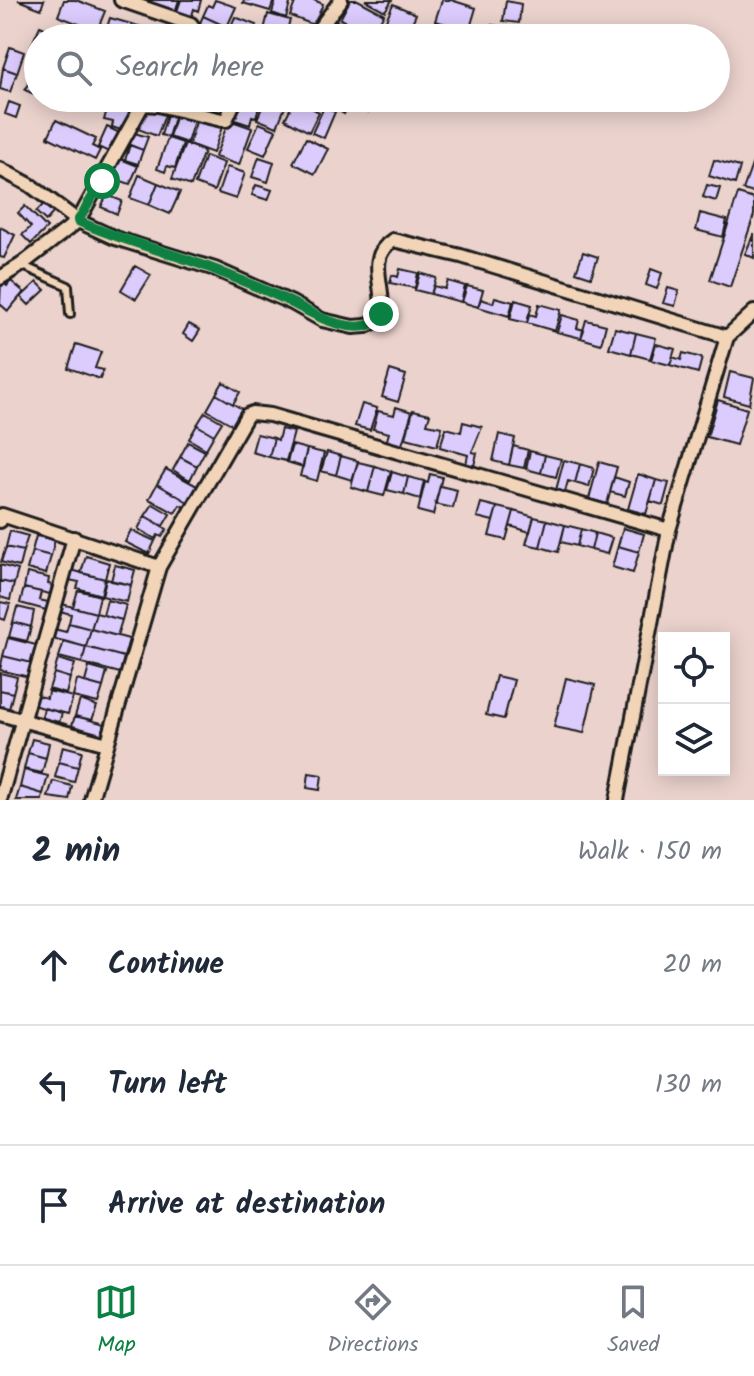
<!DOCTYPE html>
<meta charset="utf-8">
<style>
:root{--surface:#fff;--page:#f6f6f7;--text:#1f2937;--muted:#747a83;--line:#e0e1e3;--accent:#0b8043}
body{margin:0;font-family:Kalam,sans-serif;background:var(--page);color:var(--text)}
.controls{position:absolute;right:24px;bottom:24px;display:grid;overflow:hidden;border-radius:0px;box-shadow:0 4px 20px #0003}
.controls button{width:72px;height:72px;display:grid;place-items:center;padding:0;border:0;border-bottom:2px solid var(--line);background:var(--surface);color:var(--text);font:40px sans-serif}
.stop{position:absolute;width:24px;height:24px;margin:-18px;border:6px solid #0b8043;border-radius:50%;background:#fff}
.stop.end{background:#0b8043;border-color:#fff;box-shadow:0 2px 8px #0008}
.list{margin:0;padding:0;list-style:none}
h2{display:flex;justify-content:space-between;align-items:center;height:104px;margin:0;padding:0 32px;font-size:34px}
h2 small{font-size:26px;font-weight:400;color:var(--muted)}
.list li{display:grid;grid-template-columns:52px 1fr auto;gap:24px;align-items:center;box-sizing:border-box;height:120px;padding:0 32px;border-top:2px solid var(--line)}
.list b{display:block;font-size:30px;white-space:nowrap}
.list em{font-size:26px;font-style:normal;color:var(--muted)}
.icon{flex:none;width:44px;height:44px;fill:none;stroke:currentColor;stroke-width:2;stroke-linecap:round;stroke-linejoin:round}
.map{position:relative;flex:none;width:754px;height:800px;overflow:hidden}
.search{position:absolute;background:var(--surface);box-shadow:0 4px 20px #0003;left:24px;right:24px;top:24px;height:88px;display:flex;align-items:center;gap:20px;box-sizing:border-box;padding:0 28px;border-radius:44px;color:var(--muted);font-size:30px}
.sheet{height:464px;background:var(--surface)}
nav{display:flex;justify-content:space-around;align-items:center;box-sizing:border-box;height:112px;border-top:2px solid var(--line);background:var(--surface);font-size:22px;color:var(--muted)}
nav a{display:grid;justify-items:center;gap:4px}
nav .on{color:var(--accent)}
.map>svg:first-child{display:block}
.building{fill:#dcccfe;stroke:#1c1c1c;stroke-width:2}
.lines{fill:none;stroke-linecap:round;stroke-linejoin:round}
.service-casing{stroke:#1c1c1c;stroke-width:12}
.minor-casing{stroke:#1c1c1c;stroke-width:18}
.service{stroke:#f2d5b8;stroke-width:6}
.minor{stroke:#f2d5b8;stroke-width:12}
.route{stroke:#0b8043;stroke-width:10}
</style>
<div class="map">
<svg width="754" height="800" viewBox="0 0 754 800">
<rect width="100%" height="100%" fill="#ebd2cd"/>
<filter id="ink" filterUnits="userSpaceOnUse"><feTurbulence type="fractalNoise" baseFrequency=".0125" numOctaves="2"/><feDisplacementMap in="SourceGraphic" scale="16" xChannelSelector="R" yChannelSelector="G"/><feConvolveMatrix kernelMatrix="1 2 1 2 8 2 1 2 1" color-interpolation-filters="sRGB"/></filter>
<g filter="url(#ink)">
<!-- building -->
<path class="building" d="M18 0H44L41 9Z
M64 0H76L105 11 97 31 58 16Z
M140 0H179L174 15 138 5Z
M181 0H201L198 11 194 9 190 22 175 17Z
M215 0 236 7 227 27 203 16 208 5 212 7Z
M244 0H274L270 11 243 3Z
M276 0H291L286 18 272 13Z
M296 0H314L323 4 314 25 290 16Z
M350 0H358L384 14 370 38H350L356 27 340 19Z
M365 0H392L385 11Z
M442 0H451L476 8 467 38H441L446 24 435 21Z
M506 1 521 4 519 23 503 21Z
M393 4 416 14 406 36 410 38H378Z
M268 14 290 20 287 30 296 32 295 38H262Z
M203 16 227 27 223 37 218 34 216 38 194 37Z
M235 17 256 25 251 38H226Z
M110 18 149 29 147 38 104 37Z
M332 19 350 27 345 38H324Z
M492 25 509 28 507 38H489Z
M40 26 61 35 60 38H38V49L31 46Z
M10 47 24 52 17 73 3 68Z
M38 62V96L25 90Z
M3 68 17 73 10 92 0 89Z
M55 98H78L73 110 53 102Z
M85 98H108L105 108 84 103Z
M111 98H136L134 107 110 101Z
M174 98H200L197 110 173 103Z
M202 98H227L222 117 199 110Z
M238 98 261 100 256 117 252 116 250 125 232 119Z
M266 98H278L287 102 277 127 257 119Z
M302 98H328L322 108Z
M331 98H348L352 100 344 114 328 104Z
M355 98H375L368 112 352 103Z
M295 99 319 112 309 132 285 119Z
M9 102 20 106 16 118 5 114Z
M118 105 130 108 124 131 112 127 113 122 104 120 108 106 117 108Z
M324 107 335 112 324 138 312 133Z
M146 108 165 115 157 136 138 129Z
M168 112 175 114 168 137 161 135Z
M176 114 194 120 187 143 169 137Z
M197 119 222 127 213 153 189 144Z
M56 120 96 139 92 146 100 150 95 160 48 137Z
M229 120 252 128 239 165 215 157Z
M259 123 276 130 265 155 248 148Z
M107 127 120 133 111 153 98 147Z
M131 132 148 137 143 150 126 144Z
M168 138 183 143 175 168 167 166 165 172 157 169Z
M306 138 328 149 315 174 293 163Z
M185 144 204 151 191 186 172 179Z
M130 145 143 150 138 164 125 160Z
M205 156 224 163 214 191 195 184Z
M259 157 274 162 268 182 252 177Z
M118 158 138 166 130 184 110 177Z
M754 159V193L743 190Z
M714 160 740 167 735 184 709 176Z
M227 167 245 173 236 199 218 193Z
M139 175 158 183 149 205 130 198Z
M158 183 180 192 170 214 149 205Z
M256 185 272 190 268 200 252 195Z
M707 185 720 188 716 201 703 197Z
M738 194 754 199V215L730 287 710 280Z
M107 195 122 201 117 214 101 207Z
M44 204 53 213 46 221 36 212Z
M25 206 47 228 31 244 22 235 31 227 18 213Z
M700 213 727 220 723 237 696 230Z
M0 227 15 235 4 258 0 257Z
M754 233V258L745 254Z
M583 252 598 257 591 277 576 272Z
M135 266 151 275 136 299 121 290Z
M400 269 418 273 415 288 390 283 392 275 398 277Z
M651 269 662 273 657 289 646 285Z
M420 273 436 278 431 294 415 290Z
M1 280 7 286 11 281 24 292 8 311 0 304Z
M448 281 465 286 461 302 431 294 434 286 445 289Z
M37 282 45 290 29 305 21 297Z
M467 286 483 290 478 307 462 302Z
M668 288 679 291 675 306 663 303Z
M495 297 513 302 509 316 478 307 481 299 493 303Z
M515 300 532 305 527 323 510 319Z
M539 304 561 310 555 331 527 323 529 314 536 316Z
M562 315 579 320 577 328 584 330 581 338 557 332Z
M586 320 606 325 601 344 581 338Z
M189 324 200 330 193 341 183 334Z
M615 328 636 333 631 354 609 348Z
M636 333 656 338 650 359 631 354Z
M76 344 101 352 95 368 103 370 100 379 68 368Z
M656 344 675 349 670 365 651 360Z
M683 353 702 358 698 373 670 365 673 357 681 360Z
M390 370 406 375 398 402 382 397Z
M730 372 754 378 749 404 724 397Z
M223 382 240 392 233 404 216 394Z
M216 394 242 409 233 425 207 410Z
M718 400 747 409 736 445 707 437Z
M362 404 377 408 370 430 355 426Z
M396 407 412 412 401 448 386 443 389 433 373 429 378 411 394 415Z
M413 410 430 414 427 424 442 427 437 446 406 438Z
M205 412 222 422 214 435 197 425Z
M463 422 482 427 472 452 477 453 474 466 466 464 468 455 440 447 446 428 461 432Z
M197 425 214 435 206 449 189 439Z
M281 429 294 432 286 461 269 457 274 438 278 440Z
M257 434 274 438 269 457 252 452Z
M499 434 515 438 509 465 493 461Z
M188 442 205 451 197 466 180 457Z
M292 445 307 449 303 467 287 462Z
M513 446 528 450 524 468 509 465Z
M307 449 324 453 317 481 300 476Z
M530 451 545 455 541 473 526 469Z
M327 452 341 456 336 475 321 471Z
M545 455 561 459 556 477 541 473Z
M341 456 358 461 352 480 336 475Z
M180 457 197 466 190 480 173 470Z
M564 460 580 464 575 483 568 481 565 492 556 490Z
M358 462 375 466 368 492 351 487Z
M599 462 617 467 607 504 589 499Z
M580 464 594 468 589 487 575 483Z
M375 466 391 471 384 496 368 492Z
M166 469 197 486 188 502 157 484Z
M392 472 408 477 404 494 387 490Z
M430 474 442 477 433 515 418 511 425 482 428 483Z
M638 474 656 480 646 514 628 509Z
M408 477 424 481 420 499 404 494Z
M614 477 629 482 625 496 610 492Z
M656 480 669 483 663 505 650 501Z
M157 484 188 502 185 507 180 505 175 513 149 499Z
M440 486 457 490 453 508 435 504Z
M481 503 497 507 493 521 477 517Z
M153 504 170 514 163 526 145 516Z
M497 507 514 511 506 540 489 536Z
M514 511 534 517 530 532 510 526Z
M145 516 167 529 162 537 158 535 156 539 138 529Z
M534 517 547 520 540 547 526 544Z
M547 520 565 525 558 552 540 547Z
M565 525 581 529 577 546 561 542Z
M623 528 644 534 639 552 618 546Z
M581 529 595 533 591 550 577 546Z
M131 530 155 541 149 554 125 542Z
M10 531 28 536 23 551 6 547Z
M595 533 612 538 607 554 591 550Z
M36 536 55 540 51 556 32 551Z
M618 546 639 552 633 573 612 567Z
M6 547 23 551 19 567 1 562Z
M32 551 51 556 46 574 27 569Z
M86 556 109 563 105 579 81 573Z
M0 565 18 570 14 584 0 581Z
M115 565 135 570 131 585 111 581Z
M71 570 105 579 101 595 77 588 79 582 69 580Z
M27 573 49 578 48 584 52 585 50 594 24 588Z
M106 579 131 585 127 602 102 596Z
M0 581 14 584 10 600 0 597Z
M24 588 41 592 39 600 48 602 46 610 20 603Z
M78 590 100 596 96 613 73 607Z
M107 600 126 605 122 620 103 615Z
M0 602 10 604 5 620 0 618Z
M62 604 96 613 91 629 69 623 71 614 60 611Z
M17 607 34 611 31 627 13 622Z
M96 613 122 620 117 636 91 629Z
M13 622 31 627 27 641 9 637Z
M69 623 91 629 86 647 52 638 54 629 66 632Z
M91 629 129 639 124 657 86 647Z
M8 638 36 645 32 663 3 656Z
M64 641 86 647 82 663 59 657Z
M86 647 124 657 120 673 82 663Z
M3 656 32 663 29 677 0 670Z
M58 659 75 664 70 678 54 673Z
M89 667 107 672 103 687 85 682Z
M0 673 17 677 13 693 0 690Z
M54 673 70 678 66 694 49 689Z
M496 676 514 680 504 719 486 715Z
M566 678 595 685 584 733 554 727Z
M77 680 103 687 98 703 73 697Z
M0 690 13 693 9 709 0 707Z
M48 691 73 697 68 714 32 705 34 695 47 698Z
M80 700 97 706 92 720 75 716Z
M44 708 62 713 57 729 40 725Z
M75 716 105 724 100 741 70 732Z
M32 739 49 743 46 758 28 753Z
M63 746 82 751 78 767 59 762Z
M28 753 46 758 42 773 24 769Z
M59 762 78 767 74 782 55 777Z
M24 770 48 776 43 794 20 787Z
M309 773 322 775 320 790 307 788Z
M53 781 72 786 69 800 48 797Z
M20 787 43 794 42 800H16Z"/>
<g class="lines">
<defs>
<path id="service" d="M21 265 68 286 70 314"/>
<path id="minor" d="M121 0 191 24 193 27 192 38
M312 38 341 0
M0 169 30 185 78 221 115 238 215 269 292 303 322 320 353 327 366 326 378 320C391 292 362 260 393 240L461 256 727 337
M0 278 21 265 78 221 143 104 158 105 222 120H226L236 98
M0 521 2 515 159 567
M0 714 107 744
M0 800 74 538
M91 800 159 567 247 415 252 413 270 415 669 530
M617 800 669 530 727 337 754 312"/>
</defs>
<!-- service casing -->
<use href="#service" class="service-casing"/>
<!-- minor casing -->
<use href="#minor" class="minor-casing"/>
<!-- service -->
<use href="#service" class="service"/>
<!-- minor -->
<use href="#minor" class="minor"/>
</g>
</g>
<g class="lines" filter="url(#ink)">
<!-- route -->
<path class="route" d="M102 181 78 221C124 242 171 252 218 271 243 281 269 291 292 303 312 313 327 323 349 326 362 328 375 326 381 314"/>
</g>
</svg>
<div class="controls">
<button><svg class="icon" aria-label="locate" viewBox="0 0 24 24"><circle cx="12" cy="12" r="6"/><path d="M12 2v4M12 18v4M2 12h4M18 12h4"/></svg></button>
<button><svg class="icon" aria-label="layers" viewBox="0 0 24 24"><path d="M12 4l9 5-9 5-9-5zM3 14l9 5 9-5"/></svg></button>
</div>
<div class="stop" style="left:102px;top:181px"></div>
<div class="stop end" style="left:381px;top:314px"></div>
<div class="search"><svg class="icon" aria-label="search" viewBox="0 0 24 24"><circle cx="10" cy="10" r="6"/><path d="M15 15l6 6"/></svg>Search here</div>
</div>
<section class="sheet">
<h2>2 min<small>Walk · 150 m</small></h2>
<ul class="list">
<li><svg class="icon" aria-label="ahead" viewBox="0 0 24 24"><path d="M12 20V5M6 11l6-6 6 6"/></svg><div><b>Continue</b></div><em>20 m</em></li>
<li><svg class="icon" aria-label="left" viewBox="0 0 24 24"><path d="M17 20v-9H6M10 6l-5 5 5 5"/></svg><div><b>Turn left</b></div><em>130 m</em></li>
<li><svg class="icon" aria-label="arrive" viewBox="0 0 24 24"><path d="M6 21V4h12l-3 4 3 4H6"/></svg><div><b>Arrive at destination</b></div></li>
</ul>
</section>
<nav>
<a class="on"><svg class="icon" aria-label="map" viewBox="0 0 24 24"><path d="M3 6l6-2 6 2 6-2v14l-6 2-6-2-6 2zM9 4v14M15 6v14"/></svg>Map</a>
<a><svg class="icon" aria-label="directions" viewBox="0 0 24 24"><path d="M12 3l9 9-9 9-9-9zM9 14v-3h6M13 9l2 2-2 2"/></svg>Directions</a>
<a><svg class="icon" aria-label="saved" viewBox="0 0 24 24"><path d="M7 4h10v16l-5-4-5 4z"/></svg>Saved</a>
</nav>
